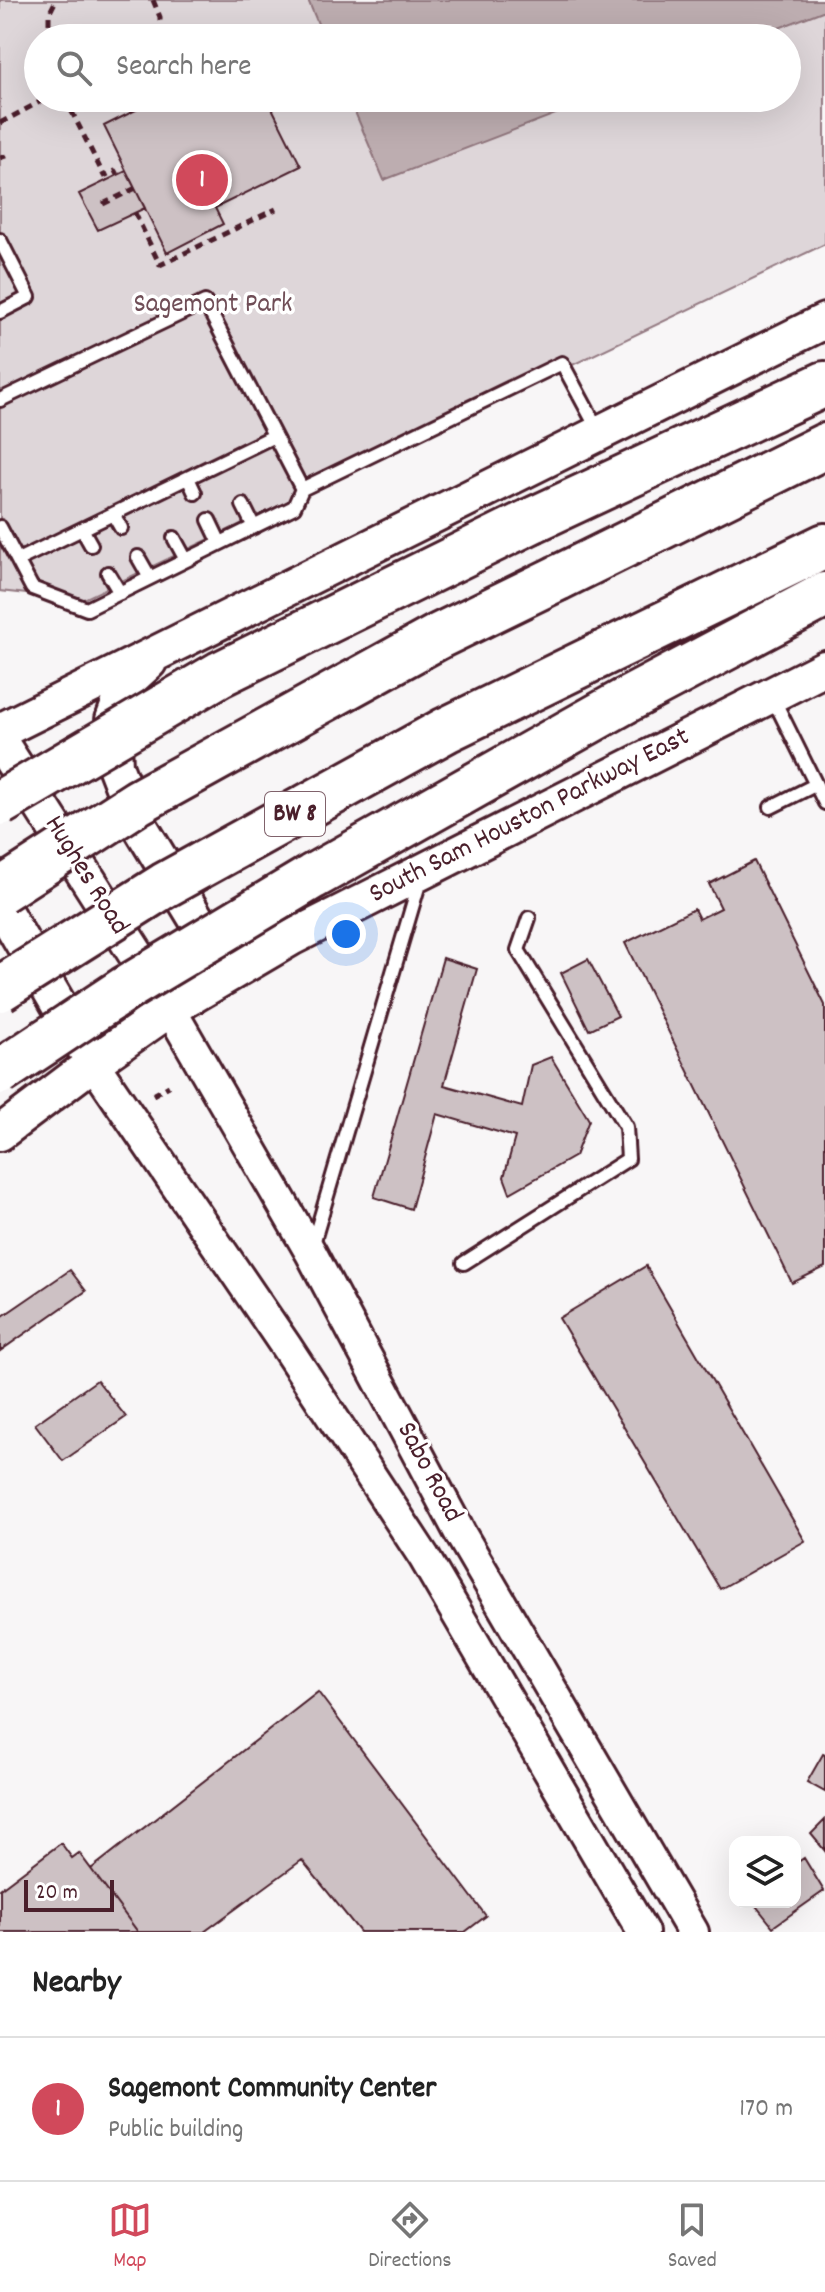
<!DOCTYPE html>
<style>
:root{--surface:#fff;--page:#f6f6f6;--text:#222;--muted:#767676;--line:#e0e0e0;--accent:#d1495b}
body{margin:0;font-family:Dekko,sans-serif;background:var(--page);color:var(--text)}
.controls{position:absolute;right:24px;bottom:24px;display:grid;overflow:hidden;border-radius:16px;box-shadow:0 8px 32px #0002}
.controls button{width:72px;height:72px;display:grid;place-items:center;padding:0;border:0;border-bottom:2px solid var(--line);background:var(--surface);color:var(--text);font:40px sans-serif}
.scale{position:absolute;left:24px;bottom:20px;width:90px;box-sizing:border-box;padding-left:8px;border:4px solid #4a1f2b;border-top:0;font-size:22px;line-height:28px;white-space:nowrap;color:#4a1f2b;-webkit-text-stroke:6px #fff;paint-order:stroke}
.you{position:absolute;left:346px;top:934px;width:28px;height:28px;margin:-20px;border:6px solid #fff;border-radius:50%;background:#1a73e8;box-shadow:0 0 0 12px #1a73e833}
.badge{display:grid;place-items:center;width:52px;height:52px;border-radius:50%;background:var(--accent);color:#fff;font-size:26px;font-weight:700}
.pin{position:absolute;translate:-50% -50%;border:4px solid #fff;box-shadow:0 2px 8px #0006}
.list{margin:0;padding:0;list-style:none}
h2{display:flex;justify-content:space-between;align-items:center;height:104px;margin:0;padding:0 32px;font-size:34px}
h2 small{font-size:26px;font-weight:400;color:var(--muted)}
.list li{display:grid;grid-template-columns:52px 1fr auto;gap:24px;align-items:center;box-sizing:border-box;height:144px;padding:0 32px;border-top:2px solid var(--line)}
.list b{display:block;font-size:30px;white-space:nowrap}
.list p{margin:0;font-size:26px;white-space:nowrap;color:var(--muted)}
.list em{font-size:26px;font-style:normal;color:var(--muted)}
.icon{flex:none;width:44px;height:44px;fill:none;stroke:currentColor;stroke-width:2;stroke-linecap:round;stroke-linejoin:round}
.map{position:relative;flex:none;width:825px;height:1932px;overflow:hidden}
.search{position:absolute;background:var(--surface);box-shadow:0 8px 32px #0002;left:24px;right:24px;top:24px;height:88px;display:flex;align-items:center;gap:20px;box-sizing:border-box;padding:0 28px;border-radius:44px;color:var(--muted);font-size:30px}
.sheet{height:248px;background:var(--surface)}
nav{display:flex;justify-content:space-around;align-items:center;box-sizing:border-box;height:112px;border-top:2px solid var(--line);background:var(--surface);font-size:22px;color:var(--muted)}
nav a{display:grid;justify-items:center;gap:4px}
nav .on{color:var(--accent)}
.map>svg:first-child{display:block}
.green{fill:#ded6d9;stroke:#947a82;stroke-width:2;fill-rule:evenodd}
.water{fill:#bdadb0;stroke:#8f747b;stroke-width:2}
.building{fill:#cdc1c4;stroke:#4a1f2b;stroke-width:2}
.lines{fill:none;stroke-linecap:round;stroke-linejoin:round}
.service-casing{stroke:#4a1f2b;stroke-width:18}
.tertiary-casing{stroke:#4a1f2b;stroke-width:36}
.secondary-casing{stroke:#4a1f2b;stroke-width:40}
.motorway-casing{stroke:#4a1f2b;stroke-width:50}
.path{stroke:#4a1f2b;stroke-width:5;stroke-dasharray:8 6;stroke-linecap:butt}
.service{stroke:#fff;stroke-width:12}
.tertiary{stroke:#fff;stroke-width:30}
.secondary{stroke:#fff;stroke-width:34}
.motorway{stroke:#fff;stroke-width:44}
.motorway-bridge-casing{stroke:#4a1f2b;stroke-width:50;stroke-linecap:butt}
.motorway-bridge{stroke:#fff;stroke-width:44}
.labels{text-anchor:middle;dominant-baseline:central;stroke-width:7;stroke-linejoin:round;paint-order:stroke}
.shield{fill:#fff;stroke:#80626b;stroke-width:2}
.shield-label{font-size:26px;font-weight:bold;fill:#4a1f2b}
.park-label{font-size:28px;fill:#6f4d56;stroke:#fff}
.street-label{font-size:28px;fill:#4a1f2b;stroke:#fff}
</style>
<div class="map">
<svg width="825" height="1932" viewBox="0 0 825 1932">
<rect width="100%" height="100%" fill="#f8f6f7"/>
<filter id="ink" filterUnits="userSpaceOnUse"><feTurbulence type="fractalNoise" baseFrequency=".0125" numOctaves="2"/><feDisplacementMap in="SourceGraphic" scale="16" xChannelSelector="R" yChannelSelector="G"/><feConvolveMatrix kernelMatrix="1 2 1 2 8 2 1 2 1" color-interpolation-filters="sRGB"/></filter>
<g filter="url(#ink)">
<!-- green -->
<path class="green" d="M0 0H825V244L82 600 0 591ZM38 38H787V98H38Z"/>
<!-- water -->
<path class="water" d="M308 0H825V10L753 38H324Z
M349 98H597L384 180Z"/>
<!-- building -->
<path class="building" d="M158 98H267L301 166 215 208 223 224 167 253 104 126 158 99Z
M126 171 145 208 98 230 79 194Z
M754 861 825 1005V1267L792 1283 625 943 694 909 699 919 721 908 709 884Z
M443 958 477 969 444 1085 522 1107 531 1065 551 1057 589 1120 575 1156 510 1193 504 1177 515 1137 437 1114 411 1209 374 1197Z
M588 959 618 1016 589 1030 561 973Z
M646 1266 805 1541 720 1589 559 1318Z
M70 1270 86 1291 0 1351V1318Z
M97 1380 126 1417 63 1461 35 1424Z
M318 1692 486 1916 465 1932H360L302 1860 204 1932H138L91 1869Z
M823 1754 825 1755V1792L807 1782Z
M825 1820V1851L811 1834Z
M61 1843 72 1858 79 1853 138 1932H0V1889Z
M804 1858 824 1891 773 1927 753 1902H795V1864Z"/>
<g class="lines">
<defs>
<path id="service" d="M0 240 29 297 0 312
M0 400 205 302 302 489 294 507 87 609 32 588 0 527
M188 478 195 493
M302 489 562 363 598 430
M243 505 254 527
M113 514 121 528
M209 520 220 543
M82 529 91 545
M174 538 186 560
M138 557 150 578
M18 560 274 436
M108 573 120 593
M773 698 825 803
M771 807 815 785
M312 1247 421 877
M464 1263 628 1159 626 1127 518 950 529 918"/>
<path id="tertiary" d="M170 1009 311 1253 460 1533 693 1932
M93 1063 285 1345 424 1557 643 1932"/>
<path id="secondary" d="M149 662 127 682 113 720 115 766 135 818 203 930 232 944
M0 731 825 321
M0 742 162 995
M0 904 82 1045
M0 1133 93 1063 170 1009 291 938 825 668"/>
<path id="motorway" d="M533 520 825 384
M558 578 825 446
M598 656 825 546
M625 701 825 595"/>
</defs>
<!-- service casing -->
<use href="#service" class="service-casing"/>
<!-- tertiary casing -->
<use href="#tertiary" class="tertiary-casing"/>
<!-- secondary casing -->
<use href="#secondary" class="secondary-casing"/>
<!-- motorway casing -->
<use href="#motorway" class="motorway-casing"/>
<!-- path -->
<path class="path" d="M153 0 160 17V38
M49 38V14L56 0
M65 98 104 176 115 171 117 175
M0 123 47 98
M0 158 6 156
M103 204 136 188
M135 213 160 265 276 209
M153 1095 169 1086"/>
<!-- service -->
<use href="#service" class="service"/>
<!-- tertiary -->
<use href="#tertiary" class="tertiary"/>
<!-- secondary -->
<use href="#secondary" class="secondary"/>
<!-- motorway -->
<use href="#motorway" class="motorway"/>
<defs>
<path id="motorway-bridge" d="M0 803 220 674 533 520
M0 891 138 802 439 636 558 578
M0 989 165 885 446 730 598 656
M0 1072 125 989 312 877 625 701"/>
</defs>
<!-- motorway-bridge casing -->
<use href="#motorway-bridge" class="motorway-bridge-casing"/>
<!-- motorway-bridge -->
<use href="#motorway-bridge" class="motorway-bridge"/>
</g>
</g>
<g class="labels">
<!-- shield labels -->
<rect class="shield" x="265" y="792" width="60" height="44" rx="6"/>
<g class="shield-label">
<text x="295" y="814">BW 8</text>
</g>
<!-- park labels -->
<g class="park-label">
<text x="213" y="306">Sagemont Park</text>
</g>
<!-- street labels -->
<g class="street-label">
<text transform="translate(530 817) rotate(-27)">South Sam Houston Parkway East</text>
<text transform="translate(85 876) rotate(58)">Hughes Road</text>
<text transform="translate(428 1473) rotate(62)">Sabo Road</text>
</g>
</g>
</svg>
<div class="controls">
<button><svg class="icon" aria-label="layers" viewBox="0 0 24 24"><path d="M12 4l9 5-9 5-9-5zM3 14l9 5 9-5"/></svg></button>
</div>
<div class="scale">20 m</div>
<div class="you"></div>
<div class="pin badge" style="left:202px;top:180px">1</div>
<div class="search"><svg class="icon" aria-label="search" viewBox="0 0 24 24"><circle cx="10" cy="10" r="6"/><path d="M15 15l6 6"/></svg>Search here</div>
</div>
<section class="sheet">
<h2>Nearby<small></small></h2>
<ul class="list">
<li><span class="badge">1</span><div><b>Sagemont Community Center</b><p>Public building</p></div><em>170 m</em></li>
</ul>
</section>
<nav>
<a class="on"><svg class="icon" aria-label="map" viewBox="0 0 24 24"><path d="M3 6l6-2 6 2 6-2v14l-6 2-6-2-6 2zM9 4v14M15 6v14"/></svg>Map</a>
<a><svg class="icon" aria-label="directions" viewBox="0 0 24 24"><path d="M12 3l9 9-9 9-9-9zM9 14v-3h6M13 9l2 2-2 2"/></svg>Directions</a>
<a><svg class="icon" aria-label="saved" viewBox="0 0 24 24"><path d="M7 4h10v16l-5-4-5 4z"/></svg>Saved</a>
</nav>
